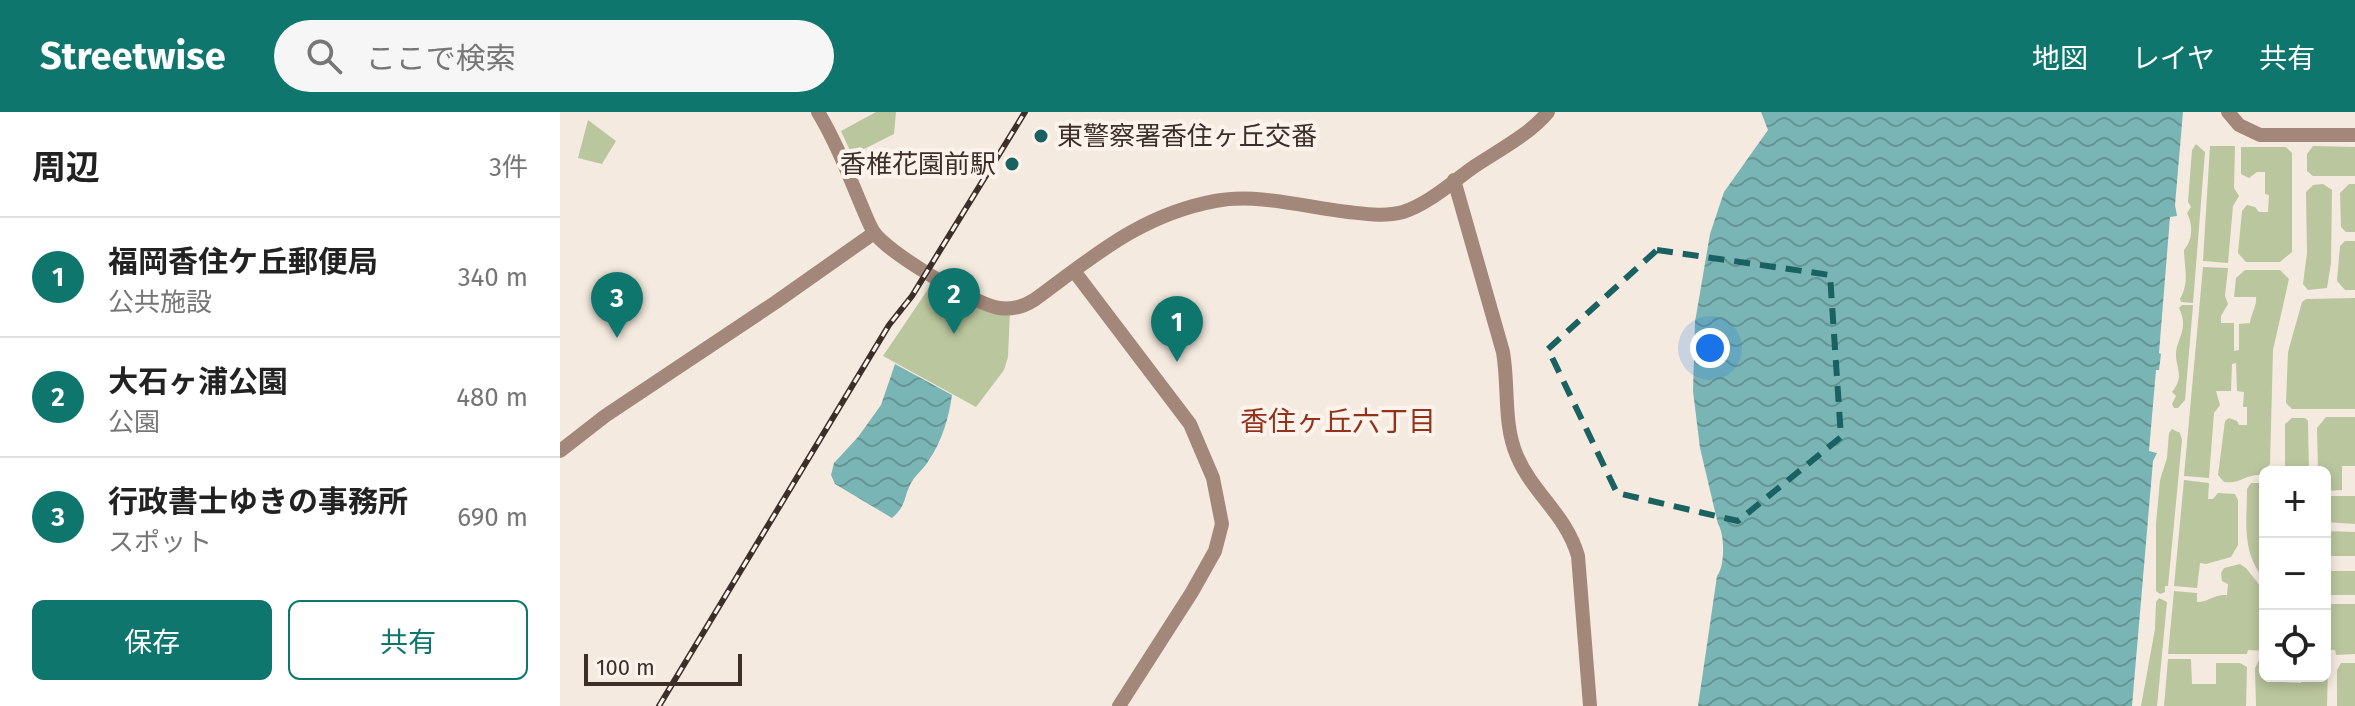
<!DOCTYPE html>
<html lang="ja">
<meta charset="utf-8">
<style>
:root{--surface:#fff;--page:#f6f6f6;--text:#222;--muted:#767676;--line:#e0e0e0;--accent:#0f766e}
body{margin:0;font-family:"Fira Sans","Noto Sans JP",sans-serif;background:var(--page);color:var(--text)}
.controls{position:absolute;right:24px;bottom:24px;display:grid;overflow:hidden;border-radius:12px;box-shadow:0 4px 12px #0003}
.controls button{width:72px;height:72px;display:grid;place-items:center;padding:0;border:0;border-bottom:2px solid var(--line);background:var(--surface);color:var(--text);font:40px sans-serif}
.scale{position:absolute;left:24px;bottom:20px;width:158px;box-sizing:border-box;padding-left:8px;border:4px solid #3c2e29;border-top:0;font-size:22px;line-height:28px;white-space:nowrap;color:#3c2e29;-webkit-text-stroke:6px #fcf4ec;paint-order:stroke}
.you{position:absolute;left:1150px;top:236px;width:28px;height:28px;margin:-20px;border:6px solid #fff;border-radius:50%;background:#1a73e8;box-shadow:0 0 0 12px #1a73e833}
.badge{display:grid;place-items:center;width:52px;height:52px;border-radius:50%;background:var(--accent);color:#fff;font-size:26px;font-weight:700}
.pin{position:absolute;translate:-50% -66px;filter:drop-shadow(0 2px 4px #0008)}
.pin::after{content:'';position:absolute;top:42px;width:28px;height:24px;background:inherit;clip-path:polygon(0 0,100% 0,50% 100%)}
.list{margin:0;padding:0;list-style:none}
h2{display:flex;justify-content:space-between;align-items:center;height:104px;margin:0;padding:0 32px;font-size:34px}
h2 small{font-size:26px;font-weight:400;color:var(--muted)}
.list li{display:grid;grid-template-columns:52px 1fr auto;gap:24px;align-items:center;box-sizing:border-box;height:120px;padding:0 32px;border-top:2px solid var(--line)}
.list b{display:block;font-size:30px;white-space:nowrap}
.list p{margin:0;font-size:26px;white-space:nowrap;color:var(--muted)}
.list em{font-size:26px;font-style:normal;color:var(--muted)}
.actions{display:flex;gap:16px;padding:24px 32px}
.actions a{flex:1;padding:18px 0;border:2px solid var(--accent);border-radius:12px;text-align:center;font-size:28px;color:var(--accent)}
.actions .main{background:var(--accent);color:#fff}
.icon{flex:none;width:44px;height:44px;fill:none;stroke:currentColor;stroke-width:2;stroke-linecap:round;stroke-linejoin:round}
.map{position:relative;flex:none;width:1795px;height:594px;overflow:hidden}
header{display:flex;align-items:center;gap:48px;box-sizing:border-box;height:112px;padding:0 40px;background:var(--accent);color:#fff}
header strong{font-size:38px}
nav{display:flex;gap:44px;margin-inline-start:auto;font-size:28px}
.search{width:560px;height:72px;background:var(--page);display:flex;align-items:center;gap:20px;box-sizing:border-box;padding:0 28px;border-radius:44px;color:var(--muted);font-size:30px}
main{display:flex}
aside{flex:1;background:var(--surface)}
.map>svg:first-child{display:block}
.green{fill:#bac69d}
.water{fill:url(#water-waves)}
.lines{fill:none;stroke-linecap:round;stroke-linejoin:round}
.secondary{stroke:#a3877a;stroke-width:14}
.rail-casing{stroke:#3c2e29;stroke-width:6}
.rail{stroke:#fcf4ec;stroke-width:3;stroke-dasharray:9;stroke-linecap:butt}
.marked{fill:none;stroke:#1a6162;stroke-width:6;stroke-dasharray:16 10;stroke-linejoin:round}
.poi-dot{fill:#1a6162;stroke:#fcf4ec;stroke-width:3}
.labels{text-anchor:middle;dominant-baseline:central;stroke-width:8;stroke-linejoin:round;paint-order:stroke}
.poi-label{font-size:26px;fill:#3c2e29;stroke:#fcf4ec;text-anchor:start}
.neighbourhood-label{font-size:28px;fill:#93311a;stroke:#fcf4ec}
</style>
<header>
<strong>Streetwise</strong>
<div class="search"><svg class="icon" aria-label="search" viewBox="0 0 24 24"><circle cx="10" cy="10" r="6"/><path d="M15 15l6 6"/></svg>ここで検索</div>
<nav><a>地図</a><a>レイヤ</a><a>共有</a></nav>
</header>
<main>
<aside>
<h2>周辺<small>3件</small></h2>
<ul class="list">
<li><span class="badge">1</span><div><b>福岡香住ケ丘郵便局</b><p>公共施設</p></div><em>340 m</em></li>
<li><span class="badge">2</span><div><b>大石ヶ浦公園</b><p>公園</p></div><em>480 m</em></li>
<li><span class="badge">3</span><div><b>行政書士ゆきの事務所</b><p>スポット</p></div><em>690 m</em></li>
</ul>
<div class="actions"><a class="main">保存</a><a>共有</a></div>
</aside>
<div class="map">
<svg width="1795" height="594" viewBox="0 0 1795 594">
<defs>
<pattern id="water-waves" width="16" height="10" patternUnits="userSpaceOnUse" patternTransform="scale(2)"><rect width="16" height="10" fill="#7ab5b5"/><path d="M0 5q4-4 8 0t8 0" fill="none" stroke="#659493"/></pattern>
</defs>
<rect width="100%" height="100%" fill="#f5eadf"/>
<!-- green -->
<path class="green" d="M316 0H336L334 22 292 43 281 19Z
M28 8 56 29 42 52 18 46Z
M1636 32 1645 40 1633 191 1621 190 1620 187C1630 169 1624 155 1624 138 1633 128 1633 112 1627 101L1631 95 1628 90 1632 38Z
M1650 34H1675L1674 76 1679 84 1673 94 1668 151 1643 149Z
M1753 34 1795 35V64H1753L1747 59V42Z
M1681 35H1726L1732 41V140L1720 150H1686L1678 141 1682 99 1687 93 1695 95 1699 100H1708L1709 83 1705 82V60H1697L1689 66 1681 62Z
M1763 72 1772 78 1771 151 1767 176 1748 178 1743 172 1747 141 1746 80 1753 73Z
M1789 72H1795V120H1786L1781 115 1780 81Z
M1785 129H1795V178H1785L1777 169 1780 134Z
M1643 155 1668 156 1665 184 1668 192 1661 204V211H1674V239L1679 238V212L1690 211C1691 202 1697 194 1696 185H1674L1676 166 1685 158H1720L1729 167 1713 238 1710 352 1700 363C1683 363 1682 372 1664 370L1658 363 1665 309 1669 306 1677 309 1679 313H1687V295H1683L1684 280 1677 279 1676 251 1672 252 1671 279H1656L1660 293 1654 301 1649 366 1624 364Z
M375 167 450 199 448 245 444 258 416 295 323 244Z
M1795 186V297H1732L1726 291 1728 240 1742 190 1746 187Z
M1622 193H1633L1625 288 1618 296H1614L1612 292 1616 284 1612 280C1624 265 1617 259 1616 244 1615 228 1630 218 1619 196Z
M1766 305H1795V354H1782V378L1765 379V360H1758L1757 316Z
M1732 306H1745L1748 309 1749 360H1725V312Z
M1612 317 1620 321 1622 328 1608 474H1605V480L1600 482 1596 479V412L1600 368 1607 346 1609 321Z
M1624 368 1649 371 1648 387H1653L1658 381 1675 382 1678 388V433L1671 445 1646 452 1640 451 1637 476 1614 474Z
M1691 371H1700L1705 376V468C1681 441 1687 410 1687 377Z
M1765 384H1795V412L1765 410Z
M1765 419 1795 420V444H1765Z
M1680 452 1686 456 1701 475 1702 490 1705 491V539L1688 538 1687 542H1608L1614 479 1637 481V490C1649 490 1654 482 1667 483L1668 472 1662 469 1661 461 1664 456Z
M1765 459H1795V483H1765Z
M1599 486 1607 490 1597 594H1581L1595 517 1596 490Z
M1765 492H1795V542L1776 543 1775 538H1765Z
M1608 547H1631L1632 572H1656V551H1680L1687 555 1686 594H1604Z
M1699 548H1705V564H1720L1721 570 1741 571V564H1765V550L1768 555 1767 594H1696L1695 556Z
M1781 551H1795V594H1777V558Z"/>
<!-- water -->
<path class="water" d="M1201 0H1623L1615 93 1617 104 1610 105 1599 241 1601 242 1599 258H1596L1589 339 1597 341 1593 349 1572 594H1138L1157 464C1165 455 1165 422 1158 412L1140 336 1133 279 1135 210 1150 122 1164 80 1208 18Z
M335 252 392 283C389 305 382 329 369 348 364 357 354 364 350 373 343 388 346 394 332 406L275 372 271 363 274 351 298 325 321 293Z"/>
<g class="lines">
<!-- secondary -->
<path class="secondary" d="M258 0C275 28 287 59 300 90 304 99 308 110 313 119 326 140 414 192 439 196 452 198 463 195 474 188 533 145 580 103 655 89 698 81 745 95 788 100 806 102 825 105 843 100 870 91 892 70 915 54 939 38 970 22 988 0
M1668 0 1679 13 1700 23H1795
M894 68 943 240C949 274 943 312 957 344 973 382 1006 402 1018 444L1030 594
M514 159 630 312 653 366 662 412 655 439 632 480 559 594
M0 339 45 304 216 190 314 121"/>
<defs>
<path id="rail" d="M99 594 329 213 352 184 465 0"/>
</defs>
<!-- rail casing -->
<use href="#rail" class="rail-casing"/>
<!-- rail -->
<use href="#rail" class="rail"/>
</g>
<!-- marked area -->
<path class="marked" d="M1097 138 1270 163 1281 325 1178 409 1057 381 988 237Z"/>
<!-- markers -->
<g class="poi-dot">
<circle cx="481" cy="24" r="8"/>
<circle cx="452" cy="52" r="8"/>
</g>
<g class="labels">
<!-- poi labels -->
<g class="poi-label">
<text x="497" y="24">東警察署香住ヶ丘交番</text>
<text x="436" y="52" text-anchor="end">香椎花園前駅</text>
</g>
<!-- neighbourhood labels -->
<g class="neighbourhood-label">
<text x="778" y="309">香住ヶ丘六丁目</text>
</g>
</g>
</svg>
<div class="controls">
<button>+</button>
<button>−</button>
<button><svg class="icon" aria-label="locate" viewBox="0 0 24 24"><circle cx="12" cy="12" r="6"/><path d="M12 2v4M12 18v4M2 12h4M18 12h4"/></svg></button>
</div>
<div class="scale">100 m</div>
<div class="you"></div>
<div class="pin badge" style="left:617px;top:250px">1</div>
<div class="pin badge" style="left:394px;top:222px">2</div>
<div class="pin badge" style="left:57px;top:226px">3</div>
</div>
</main>
